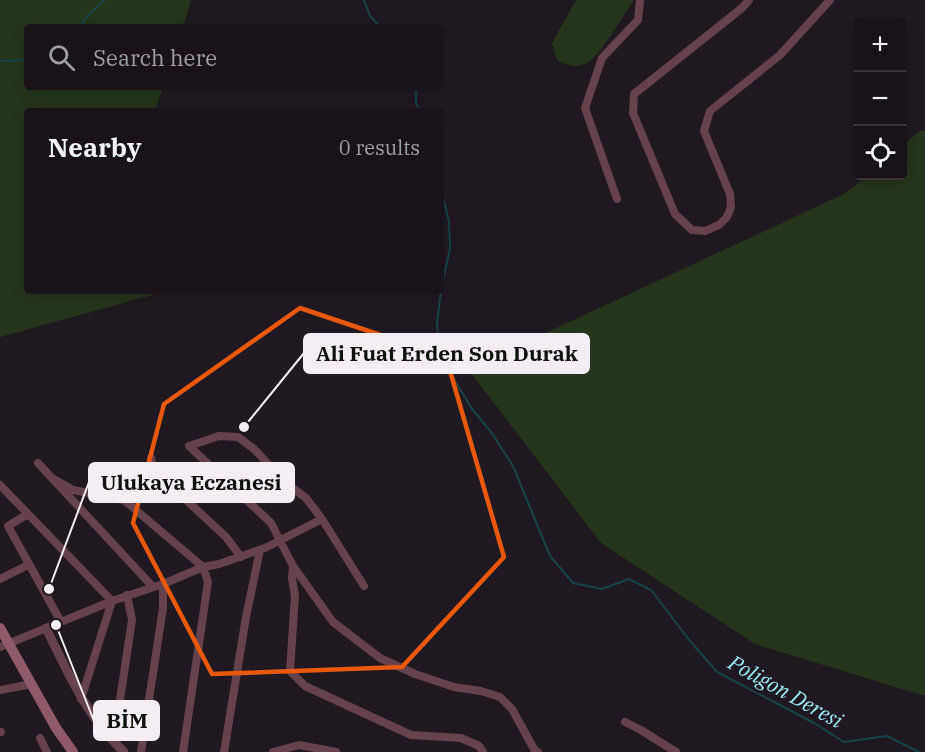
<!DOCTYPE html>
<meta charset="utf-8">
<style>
:root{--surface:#191319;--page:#262026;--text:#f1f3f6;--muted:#9f9ea2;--line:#373238}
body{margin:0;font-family:"IBM Plex Serif",serif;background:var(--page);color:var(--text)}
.controls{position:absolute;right:18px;top:18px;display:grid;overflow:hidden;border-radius:6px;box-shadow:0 3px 15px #0003}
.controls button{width:54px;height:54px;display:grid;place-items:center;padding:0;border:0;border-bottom:2px solid var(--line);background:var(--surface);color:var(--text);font:30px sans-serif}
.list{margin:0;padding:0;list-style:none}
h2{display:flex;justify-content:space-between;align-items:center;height:78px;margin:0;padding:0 24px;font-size:26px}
h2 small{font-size:20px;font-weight:400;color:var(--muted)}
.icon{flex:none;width:33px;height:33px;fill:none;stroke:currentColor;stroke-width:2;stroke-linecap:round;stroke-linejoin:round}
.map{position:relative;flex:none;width:925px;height:752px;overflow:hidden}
.search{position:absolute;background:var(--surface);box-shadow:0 3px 15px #0003;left:24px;top:24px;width:420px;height:66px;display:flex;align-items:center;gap:15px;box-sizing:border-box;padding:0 21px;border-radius:6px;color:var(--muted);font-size:22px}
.panel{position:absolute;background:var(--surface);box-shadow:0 3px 15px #0003;left:24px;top:108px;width:420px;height:186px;border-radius:6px}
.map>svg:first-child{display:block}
.green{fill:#26361c}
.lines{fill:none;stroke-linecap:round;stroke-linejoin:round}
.stream{stroke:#17454b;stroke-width:2}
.minor{stroke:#66434c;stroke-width:8}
.tertiary{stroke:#66434c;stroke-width:9}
.secondary{stroke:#905967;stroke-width:10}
.marked{fill:none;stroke:#e8590c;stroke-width:4.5;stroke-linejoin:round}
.labels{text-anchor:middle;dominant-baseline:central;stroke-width:6;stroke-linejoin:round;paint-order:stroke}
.water-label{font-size:21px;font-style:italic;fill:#9cecf9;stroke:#211921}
.leader{fill:none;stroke:#f4eef4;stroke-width:2}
.callout-dot{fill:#f4eef4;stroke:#211921;stroke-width:2}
.callout{fill:#f4eef4;stroke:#f4eef4;stroke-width:2}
.callout-label{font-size:21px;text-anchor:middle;font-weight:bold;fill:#111}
</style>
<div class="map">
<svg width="925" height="752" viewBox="0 0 925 752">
<rect width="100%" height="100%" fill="#211921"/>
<!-- green -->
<path class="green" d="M0 0H191L183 27H27V87H163L155 111H27V291H167L0 337Z
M576 0H634C627 11 620 21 613 32 598 54 586 77 557 60L552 43Z
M925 130V696L755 644 601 543 468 369 844 194 867 176H902L903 145 918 132Z"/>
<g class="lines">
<!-- stream -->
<path class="stream" d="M364 0 370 16 380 27
M80 27 88 15 105 0
M0 61 27 60
M416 87V104L421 111
M441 188 449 222 450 249 441 289
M441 291 437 322 438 337 446 366 472 409 491 432 513 466 550 556 573 583 602 589 629 579 651 590 690 641 717 672 814 723 844 742 887 736 919 752"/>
<!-- minor -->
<path class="minor" d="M749 0 742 8 634 94 633 113 675 214 692 230 705 231 719 225 727 217 731 207 730 194 704 131 710 111 780 55 830 0
M617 199 585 108 602 58 638 20 640 0
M151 458 152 464 156 472 226 537 241 557
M38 463 153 587
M52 478 73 490 124 500 203 567 208 582 183 752
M0 485 112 601 163 584 203 567 219 564 265 548 322 519
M28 514 8 526 61 622
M293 566 292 578 295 596 290 671 305 686 411 735 461 738 479 746 483 752
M0 579 28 565
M364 586 322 519 306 498 285 482 254 449 238 437 219 436 189 446 271 523 293 566 333 622 380 658 415 674 454 687 481 691 500 697 512 709 535 751 538 752
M0 647 112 601 81 699
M0 690 32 684
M625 722 641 730 676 752
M0 732H1
M105 732 117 720 132 620 127 595
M40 738 47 752
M141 752 163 608V584
M224 752 246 617 260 550
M273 752 299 745 336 752"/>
<!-- tertiary -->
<path class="tertiary" d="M46 628C68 673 87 717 124 752"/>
<!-- secondary -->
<path class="secondary" d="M0 628 56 728 73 752"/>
</g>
<!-- marked area -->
<path class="marked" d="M300 308 446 357 504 557 402 667 212 674 133 523 164 404Z"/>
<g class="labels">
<!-- water labels -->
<g class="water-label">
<text transform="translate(786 691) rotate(29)">Poligon Deresi</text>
</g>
</g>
<!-- callouts -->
<path class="leader" d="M244 427L304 353M49 589L89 482M56 625L94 721"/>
<g class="callout-dot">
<circle cx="244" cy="427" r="6"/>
<circle cx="49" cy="589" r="6"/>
<circle cx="56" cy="625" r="6"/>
</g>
<g class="callout">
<rect x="304" y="334" width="285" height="39" rx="6"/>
<rect x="89" y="463" width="205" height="39" rx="6"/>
<rect x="94" y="701" width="65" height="39" rx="6"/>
</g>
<g class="callout-label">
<text x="447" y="361">Ali Fuat Erden Son Durak</text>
<text x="191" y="490">Ulukaya Eczanesi</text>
<text x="127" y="728">BİM</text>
</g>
</svg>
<div class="controls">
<button>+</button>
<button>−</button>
<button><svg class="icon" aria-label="locate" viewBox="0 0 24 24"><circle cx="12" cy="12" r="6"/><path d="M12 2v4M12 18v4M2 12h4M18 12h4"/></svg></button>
</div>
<div class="search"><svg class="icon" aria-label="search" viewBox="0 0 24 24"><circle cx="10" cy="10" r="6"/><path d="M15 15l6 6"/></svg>Search here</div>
<section class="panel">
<h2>Nearby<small>0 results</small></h2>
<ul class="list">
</ul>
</section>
</div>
